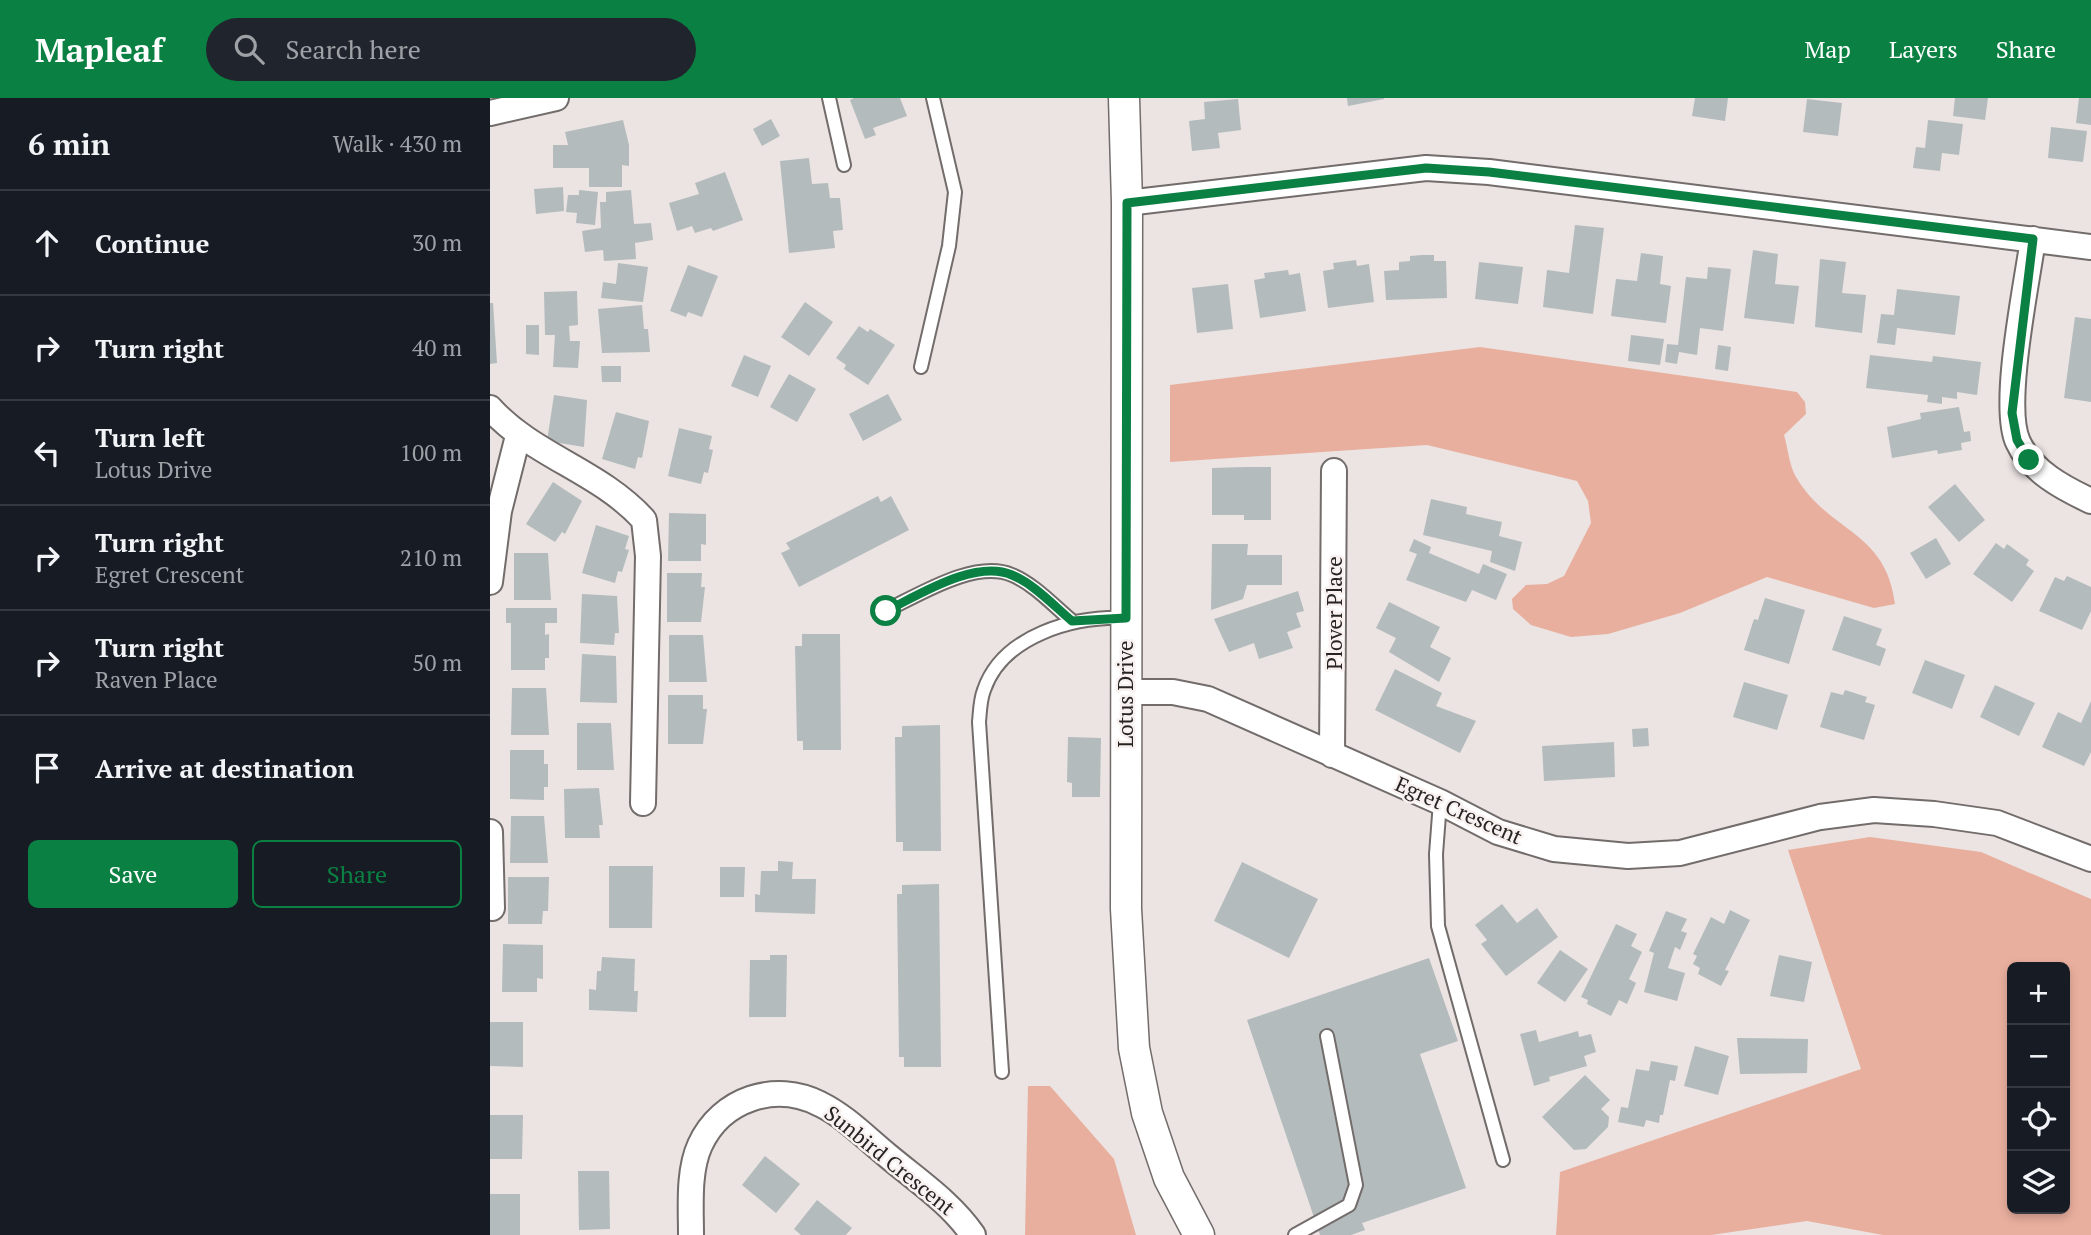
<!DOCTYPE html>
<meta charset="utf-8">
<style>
:root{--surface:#171b24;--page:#20242c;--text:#f1f3f6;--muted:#9ea1a6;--line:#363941;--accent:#0b8043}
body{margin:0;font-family:"PT Serif",serif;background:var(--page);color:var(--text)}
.controls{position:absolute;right:21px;bottom:21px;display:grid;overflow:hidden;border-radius:10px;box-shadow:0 4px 10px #0003}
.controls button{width:63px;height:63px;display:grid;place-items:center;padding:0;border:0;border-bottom:2px solid var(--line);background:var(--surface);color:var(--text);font:35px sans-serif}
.stop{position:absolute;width:21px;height:21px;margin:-16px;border:5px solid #0b8043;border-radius:50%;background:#fff}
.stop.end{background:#0b8043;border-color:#fff;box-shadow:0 2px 7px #0008}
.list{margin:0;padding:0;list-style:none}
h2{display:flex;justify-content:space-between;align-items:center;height:91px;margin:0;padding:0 28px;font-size:30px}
h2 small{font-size:23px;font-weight:400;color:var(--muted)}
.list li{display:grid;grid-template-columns:46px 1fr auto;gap:21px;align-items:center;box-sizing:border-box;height:105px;padding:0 28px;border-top:2px solid var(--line)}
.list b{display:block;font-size:26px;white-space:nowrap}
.list p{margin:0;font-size:23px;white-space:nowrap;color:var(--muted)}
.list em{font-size:23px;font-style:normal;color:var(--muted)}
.actions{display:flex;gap:14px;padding:21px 28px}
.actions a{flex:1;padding:16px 0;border:2px solid var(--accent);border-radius:10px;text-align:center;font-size:24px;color:var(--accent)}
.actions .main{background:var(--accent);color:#fff}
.icon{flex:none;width:38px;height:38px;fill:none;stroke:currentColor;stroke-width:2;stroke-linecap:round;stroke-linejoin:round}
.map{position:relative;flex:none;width:1601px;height:1137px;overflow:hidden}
header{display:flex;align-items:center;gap:42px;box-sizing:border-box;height:98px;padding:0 35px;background:var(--accent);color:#fff}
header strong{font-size:33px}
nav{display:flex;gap:38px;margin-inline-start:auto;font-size:24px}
.search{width:490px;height:63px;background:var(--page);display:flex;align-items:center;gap:18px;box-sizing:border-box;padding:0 24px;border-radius:38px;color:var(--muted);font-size:26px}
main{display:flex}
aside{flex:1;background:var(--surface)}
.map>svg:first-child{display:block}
.green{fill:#e9af9e;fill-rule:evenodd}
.building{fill:#b4bbbd}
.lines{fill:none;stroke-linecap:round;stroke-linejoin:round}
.service-casing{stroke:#726c6a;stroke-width:16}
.minor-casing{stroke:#726c6a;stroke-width:28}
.tertiary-casing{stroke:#726c6a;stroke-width:33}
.service{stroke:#fff;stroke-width:12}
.minor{stroke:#fff;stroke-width:24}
.tertiary{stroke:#fff;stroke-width:30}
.route{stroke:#0b8043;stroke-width:9}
.labels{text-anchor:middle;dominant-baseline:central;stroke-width:5;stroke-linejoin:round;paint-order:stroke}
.street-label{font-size:21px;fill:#262423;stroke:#f8f1ef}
</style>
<header>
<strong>Mapleaf</strong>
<div class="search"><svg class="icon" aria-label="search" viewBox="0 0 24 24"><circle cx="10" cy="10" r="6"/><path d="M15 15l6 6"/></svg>Search here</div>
<nav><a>Map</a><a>Layers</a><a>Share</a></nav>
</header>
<main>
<aside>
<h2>6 min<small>Walk · 430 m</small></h2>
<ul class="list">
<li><svg class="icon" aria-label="ahead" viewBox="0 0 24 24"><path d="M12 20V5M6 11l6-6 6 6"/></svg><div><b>Continue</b></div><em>30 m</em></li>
<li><svg class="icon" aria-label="right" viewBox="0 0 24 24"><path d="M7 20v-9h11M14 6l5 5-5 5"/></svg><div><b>Turn right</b></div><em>40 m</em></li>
<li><svg class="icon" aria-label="left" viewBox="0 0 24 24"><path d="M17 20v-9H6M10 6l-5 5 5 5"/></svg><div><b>Turn left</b><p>Lotus Drive</p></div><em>100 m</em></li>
<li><svg class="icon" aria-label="right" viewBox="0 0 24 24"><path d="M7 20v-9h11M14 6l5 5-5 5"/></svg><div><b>Turn right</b><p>Egret Crescent</p></div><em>210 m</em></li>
<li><svg class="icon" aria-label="right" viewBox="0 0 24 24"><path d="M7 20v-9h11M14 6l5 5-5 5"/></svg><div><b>Turn right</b><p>Raven Place</p></div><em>50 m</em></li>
<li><svg class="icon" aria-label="arrive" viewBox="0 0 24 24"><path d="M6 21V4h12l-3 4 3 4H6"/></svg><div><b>Arrive at destination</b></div></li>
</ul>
<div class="actions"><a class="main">Save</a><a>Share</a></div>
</aside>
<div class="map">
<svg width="1601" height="1137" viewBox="0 0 1601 1137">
<rect width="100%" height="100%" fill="#ebe4e2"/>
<!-- green -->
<path class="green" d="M990 249 1307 294 1315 304 1316 316 1294 337C1298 350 1299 367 1306 379 1339 435 1396 432 1405 506L1384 510 1277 479 1190 515 1118 536 1081 539 1041 527 1023 511 1022 501 1036 487 1057 486 1074 478 1101 425 1098 403 1087 383 937 347 680 364V287Z
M1380 739 1491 754 1601 801V1137H1393L1317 1123 1221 1137H1066L1070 1074 1371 971 1298 752ZM1522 869H1575V1111H1522Z
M538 988H560L624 1061 646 1137H535Z"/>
<!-- building -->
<path class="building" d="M364 0H410L417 18 383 30 386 37 375 41 360 2Z
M857 0H894V1L858 8Z
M1205 0H1238L1235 23 1202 18Z
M1465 0H1498L1495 22 1463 18Z
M1589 0H1601V27L1586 25Z
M748 1 751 32 728 35 730 50 702 53 699 23 715 21 714 4Z
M1317 1 1352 5 1348 38 1313 34Z
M281 21 290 38 272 48 263 31Z
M133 22 139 47V68L132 67V89H99V70H63V47H78L75 34Z
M1438 22 1473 26 1469 57 1452 55 1450 73 1423 70 1426 49 1435 50Z
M1561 29 1597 33 1593 64 1558 60Z
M319 60 322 86 338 85 340 100H350L353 132 343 133 345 150 299 155 290 63Z
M235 74 253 122 223 133 221 130 205 135 202 128 187 133 179 105 209 96 205 85Z
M73 89 74 113 46 116 44 91Z
M89 92 108 94 105 127 86 125 87 115 76 114 78 97H89Z
M141 92 144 126 161 125 163 142 145 145 146 161 114 163 113 152 95 154 92 133 111 130 110 104H116V94Z
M1085 127 1114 130 1103 216 1053 209 1057 172 1079 175Z
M1263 152 1288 156 1285 186 1309 188 1304 226 1254 220Z
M1151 155 1173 158 1170 186 1181 188 1176 225 1121 218 1126 181 1147 183Z
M932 157H944V163H956L957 200 896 202 894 173 909 172V164L920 163V158Z
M1330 161 1356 164 1352 195 1376 197 1372 235 1325 229Z
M866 162 867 168 879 166 884 204 838 210 833 173 844 171 843 165Z
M989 164 1033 169 1028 206 985 201Z
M128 165 158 169 153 204 111 200 113 184 126 186Z
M198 167 228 178 212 219 198 214 196 219 180 213Z
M1218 169 1241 171 1233 233 1210 230 1207 257 1189 254 1187 266 1175 264 1177 246 1188 247 1196 179 1217 181Z
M798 172 799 177 810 175 816 213 770 220 764 182 775 180 774 175Z
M738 186 743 231 707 235 702 190Z
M1407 191 1470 198 1465 237 1407 230 1405 247 1387 245 1391 216 1404 217Z
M87 193 88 227 79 228 80 243H90L88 270 63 269 65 237H55L54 194Z
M315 204 343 224 319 258 291 239Z
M0 205H3L7 265 0 266Z
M152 207 154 231H158L160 254 112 255 108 211Z
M1585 219 1601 221V304L1574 300Z
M36 227H49V257L36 256Z
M369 228 378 234 380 231 405 247 378 287 354 271 356 267 346 260Z
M1141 237 1174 241 1170 267 1138 263Z
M1228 247 1241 249 1238 273 1225 271Z
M254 257 281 268 268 299 241 288Z
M1380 257 1442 264 1443 258 1491 264 1487 297 1467 294V301L1452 299V306L1437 304 1438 297 1376 290Z
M111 268H131V284H112Z
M299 276 326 291 307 324 280 309Z
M398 296 412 322 373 343 359 316Z
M64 297 97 302 94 349 57 343Z
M1469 309 1474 334 1480 333 1481 343 1471 345 1472 352 1448 356 1447 352 1402 360 1397 329 1431 321 1430 315Z
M126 314 159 323 152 360 148 359 145 371 112 361Z
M189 330 222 338 219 351 223 352 218 375 214 374 211 386 178 378Z
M755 369H781V422H754V417H722V370Z
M63 384 92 403 75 436 72 434 65 444 36 426Z
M1465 386 1495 422 1469 444 1438 409Z
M388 398 391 404 401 398 419 432 309 489 291 455 300 451 296 445Z
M941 401 977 409 976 416 1012 424 1009 438 1032 444 1025 473 1000 464 1002 453 933 437Z
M179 415 216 416V447L211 446V463H178Z
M106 427 139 438 135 451 139 452 132 474 128 473 125 485 92 475Z
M1446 440 1461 466 1436 481 1420 455Z
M924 441 941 449 939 455 989 476 993 466 1017 476 1006 502 982 492 976 504 916 482 927 456 919 453Z
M1506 445 1514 451 1517 446 1539 462 1536 467 1544 473 1522 504 1483 476Z
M722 446H758L757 457H792V487H757L753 501 721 512Z
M24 455H58L61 502H24Z
M177 475H212L211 489H215L211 524H177Z
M1577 478 1601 489V513L1592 532 1549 513 1565 479 1574 483Z
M808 493 814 513 806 515 811 529 797 534 803 550 769 561 764 545 739 554 724 521Z
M92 496 127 498 129 535H125L124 547 90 545Z
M1275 500 1315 512 1299 566 1254 552 1264 521 1268 522Z
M899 504 950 529 940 549 961 560 949 584 899 554 906 540 886 530Z
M16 510H67V525H55V537L59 536V560H55V572H21V525H16Z
M1354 518 1392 531 1386 547 1396 551 1390 568 1342 552Z
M312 536H350L351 652H313V643H307L305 548H312Z
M179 537H213L217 584H179Z
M92 556 126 558 127 605 90 604Z
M1435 562 1475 577 1462 611 1422 595Z
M905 571 952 595 946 608 986 623 970 655 885 612Z
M1254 584 1298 597 1287 632 1243 619Z
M1505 587 1545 605 1529 638 1490 619Z
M22 590H56L59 637H21Z
M1355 592 1377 599 1375 604 1385 607 1374 642 1330 629 1341 594 1353 597Z
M178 597H213V611H217L213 646H178Z
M1601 603V654L1594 668 1552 649 1568 614 1591 625Z
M87 625H121L124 672H87Z
M450 627 451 753H413V744H406L405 639H412V628Z
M1158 630 1159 648 1143 649 1142 631Z
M578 639 611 640 610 699H582V685L577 684Z
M1124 644 1125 679 1054 683 1052 648Z
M20 652H54V666H58V689H54V702L20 701Z
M109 690 113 727H109L110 740H75L74 691Z
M21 718H54L58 765H20Z
M288 763 303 764 302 781H326L325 816 265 814V796L270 797 271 773H288Z
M752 764 828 801 799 860 724 823Z
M119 768H163L162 830H119Z
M230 769H255L254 799H230Z
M18 779H59L58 813H53L52 826H18Z
M449 786 451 969H414V959H409L407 796H412V787Z
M1012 806 1027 825 1047 810 1068 839 1016 878 991 846 997 842 985 827Z
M1240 812 1260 822 1235 872 1239 873 1231 888 1208 876 1210 870 1203 866 1207 858 1203 856 1221 819 1234 826Z
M1176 813 1197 821 1191 833 1197 835 1190 852 1185 849 1178 870 1195 875 1187 903 1154 894 1164 855 1159 853Z
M1126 826 1147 836 1141 848 1152 854 1139 881 1146 885 1137 906 1129 902 1121 918 1097 906 1098 902 1091 899Z
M13 846 53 847V881L47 880V894H12Z
M1070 852 1098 871 1075 904 1047 885Z
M280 857H297L296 919H259L260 862H280Z
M1289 857 1322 864 1314 904 1280 898Z
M112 859 145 861 144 893H148L147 914 99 912V891L106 892 107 873H111Z
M939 860 968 943 930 956 976 1090 872 1125 875 1132 861 1137H830L757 922Z
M0 924H33V969L0 968Z
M1046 932 1049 944 1088 933 1089 939 1101 936 1106 954 1094 958 1097 968 1059 979 1060 983 1044 988 1030 936Z
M1247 940 1318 941 1317 975 1250 976Z
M1205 948 1239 958 1228 997 1194 988Z
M1161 963 1188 968 1185 983 1180 982 1173 1017H1170L1169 1025 1156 1022 1154 1029 1128 1024 1131 1009 1138 1010 1146 971 1159 973Z
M1095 977 1120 1002 1111 1011 1119 1019 1118 1029 1096 1051 1084 1052 1052 1019Z
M0 1017H33L32 1061H0Z
M275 1058 310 1086 286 1115 252 1087Z
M88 1073H119L120 1131 89 1132Z
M0 1096H30V1137H0Z
M327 1102 362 1130 356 1137H311L304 1131Z"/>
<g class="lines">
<defs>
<path id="service" d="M339 0 354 67
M431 269 459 148 465 94 443 0
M395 513C429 497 485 461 522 477 544 486 564 508 582 523
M950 704 946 756 948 828 1013 1062
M512 974 489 624C490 614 490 602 494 592 513 537 584 518 636 520
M805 1137 859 1107 866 1087 837 938"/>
<path id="minor" d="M0 15 66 0
M637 105 936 70 999 74 1601 149
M1543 141C1537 185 1511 308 1528 344 1541 373 1573 390 1601 403
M0 310C43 358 110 373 154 422L158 458 153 705
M0 484 9 413 28 338
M635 594H683L718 601 950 704 1008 734 1064 751 1138 758 1190 755 1330 719 1384 712 1444 716 1507 725 1601 761
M842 657 844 373
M0 734 2 810
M201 1137C201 1109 198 1073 210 1047 231 1001 285 983 330 1006 355 1018 377 1041 398 1058 428 1083 461 1105 483 1137"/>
<path id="tertiary" d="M634 0 637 105 636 811 644 950 657 1015 679 1080 709 1137"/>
</defs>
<!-- service casing -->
<use href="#service" class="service-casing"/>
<!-- minor casing -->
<use href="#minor" class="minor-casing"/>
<!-- tertiary casing -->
<use href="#tertiary" class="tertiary-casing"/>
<!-- service -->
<use href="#service" class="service"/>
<!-- minor -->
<use href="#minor" class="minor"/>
<!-- tertiary -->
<use href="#tertiary" class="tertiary"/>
</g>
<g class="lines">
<!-- route -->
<path class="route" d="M396 513C429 497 485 461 522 477 544 486 564 508 582 523L636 520 637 105 936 70 999 74 1543 141 1522 315 1527 342 1539 362"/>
</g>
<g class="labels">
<!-- street labels -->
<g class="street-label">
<text transform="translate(844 515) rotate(-90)">Plover Place</text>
<text transform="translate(635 596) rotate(-90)">Lotus Drive</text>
<text transform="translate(969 712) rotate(24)">Egret Crescent</text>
<text transform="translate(400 1062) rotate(39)">Sunbird Crescent</text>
</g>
</g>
</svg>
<div class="controls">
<button>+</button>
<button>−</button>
<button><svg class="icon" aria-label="locate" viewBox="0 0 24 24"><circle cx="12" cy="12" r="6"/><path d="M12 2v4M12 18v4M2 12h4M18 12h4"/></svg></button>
<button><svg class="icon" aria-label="layers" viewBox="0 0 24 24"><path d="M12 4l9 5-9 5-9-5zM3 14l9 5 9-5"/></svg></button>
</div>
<div class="stop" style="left:396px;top:513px"></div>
<div class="stop end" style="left:1539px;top:362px"></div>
</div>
</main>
